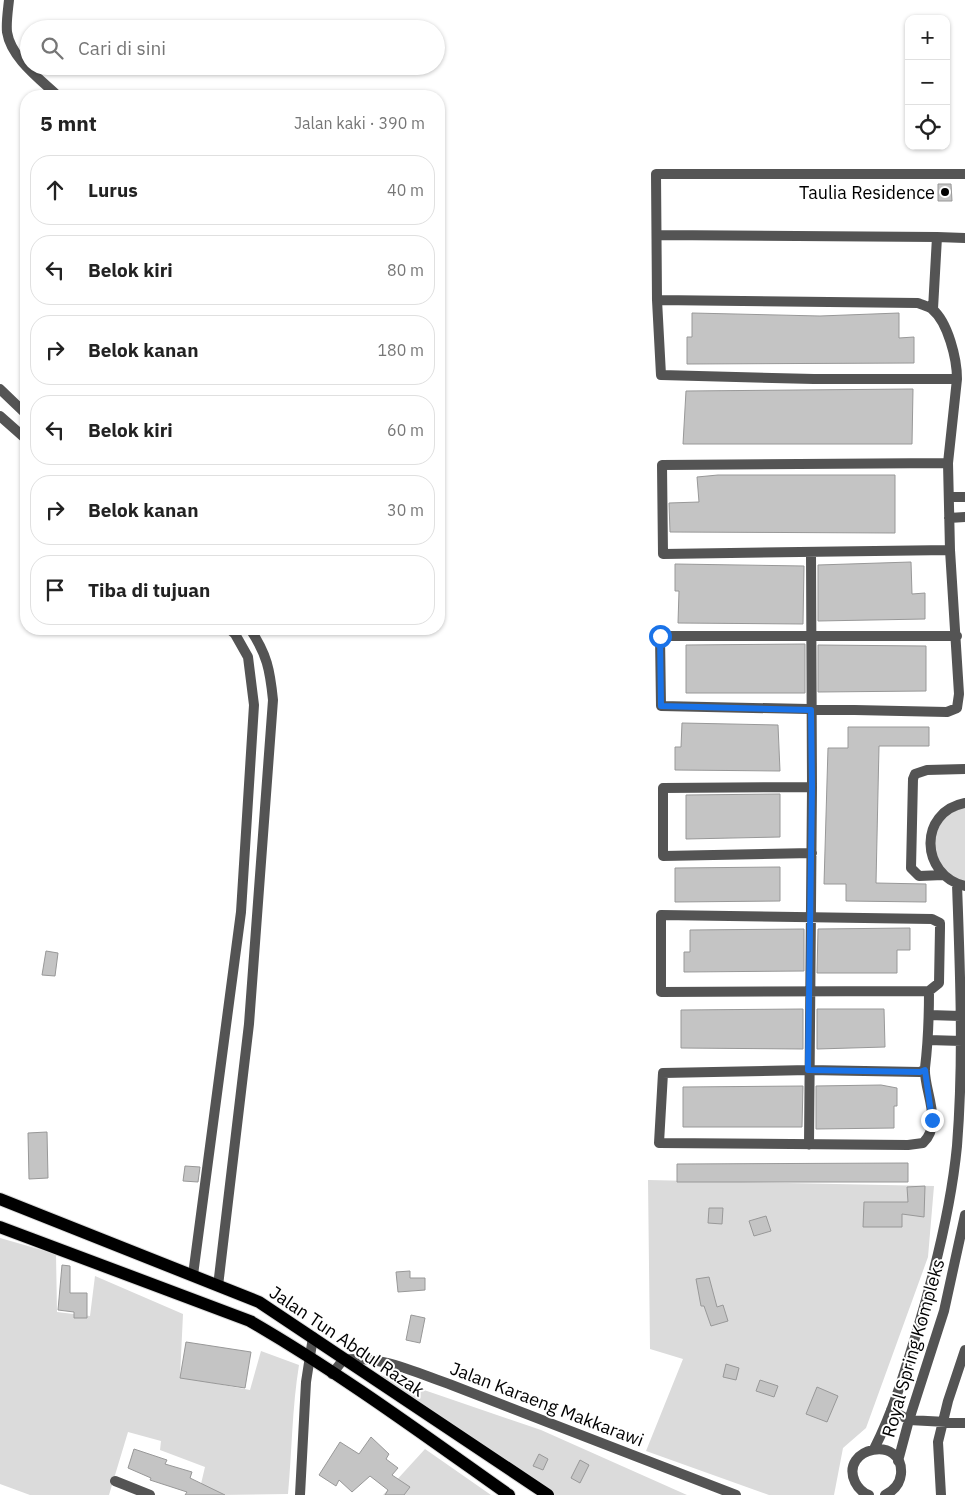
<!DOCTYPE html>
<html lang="id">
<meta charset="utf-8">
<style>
:root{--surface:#fff;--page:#f6f6f6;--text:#222;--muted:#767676;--line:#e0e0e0}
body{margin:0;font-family:"IBM Plex Sans",sans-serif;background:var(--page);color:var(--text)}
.controls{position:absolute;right:15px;top:15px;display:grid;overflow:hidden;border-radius:10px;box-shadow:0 1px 4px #0004}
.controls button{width:45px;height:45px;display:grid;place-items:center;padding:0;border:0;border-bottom:1px solid var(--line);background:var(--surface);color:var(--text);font:25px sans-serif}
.stop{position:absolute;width:15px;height:15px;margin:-11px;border:4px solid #1a73e8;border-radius:50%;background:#fff}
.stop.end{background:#1a73e8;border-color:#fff;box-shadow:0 1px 5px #0008}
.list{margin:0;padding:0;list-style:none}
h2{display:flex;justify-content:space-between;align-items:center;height:65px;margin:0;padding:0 20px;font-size:21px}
h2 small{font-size:16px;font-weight:400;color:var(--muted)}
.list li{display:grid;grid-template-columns:32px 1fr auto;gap:15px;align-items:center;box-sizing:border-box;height:70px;margin:0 10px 10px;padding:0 10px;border:1px solid var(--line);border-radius:20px}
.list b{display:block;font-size:19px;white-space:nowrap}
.list em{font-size:16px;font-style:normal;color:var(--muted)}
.icon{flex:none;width:28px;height:28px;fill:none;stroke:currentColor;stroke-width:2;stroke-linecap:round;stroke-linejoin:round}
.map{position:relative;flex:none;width:965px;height:1495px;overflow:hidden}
.search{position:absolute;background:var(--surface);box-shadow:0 1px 4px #0004;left:20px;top:20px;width:425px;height:55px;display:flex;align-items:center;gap:12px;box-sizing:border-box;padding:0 18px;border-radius:28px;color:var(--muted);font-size:19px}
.panel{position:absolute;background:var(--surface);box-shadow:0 1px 4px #0004;left:20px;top:90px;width:425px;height:545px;border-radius:20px}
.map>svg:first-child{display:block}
.green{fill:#dbdbdb}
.building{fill:#c4c4c4;stroke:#989898}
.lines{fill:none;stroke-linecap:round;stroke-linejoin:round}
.primary-casing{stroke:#dbdbdb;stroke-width:14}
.street{stroke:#545454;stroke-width:10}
.primary{stroke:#000;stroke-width:12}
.route{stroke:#1a73e8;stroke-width:6}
.poi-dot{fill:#000;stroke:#fff;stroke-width:2}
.labels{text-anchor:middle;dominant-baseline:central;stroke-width:4;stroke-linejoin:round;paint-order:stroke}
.poi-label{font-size:18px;fill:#000;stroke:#fff;text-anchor:end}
.street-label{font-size:18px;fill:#000;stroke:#fff}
</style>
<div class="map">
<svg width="965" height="1495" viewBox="0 0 965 1495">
<rect width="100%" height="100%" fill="#fff"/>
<!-- green -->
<path class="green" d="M965 806V881L956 880 938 863 933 839 944 817Z
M648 1180 934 1186 928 1257 866 1428 843 1448 834 1495H769L646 1451 683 1359 650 1349Z
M0 1238 56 1254 57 1312 90 1316 95 1276 183 1314 180 1377 250 1390 261 1351 299 1365C292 1408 292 1451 288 1494L221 1495 200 1488 205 1467 160 1450 161 1441 128 1432 109 1495H30L0 1484Z
M360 1368 541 1430 687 1495H544Z
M425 1449 491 1495H383Z"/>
<!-- building -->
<path class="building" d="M938 184H951L952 201H938Z
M692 313 820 316 899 313V338L914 337V363L687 364V337H692Z
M913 389 912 444H683L686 391Z
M718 475H895V533L670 532 669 503 699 502 697 477Z
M911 562 912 594 925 593V619L818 621V565Z
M675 564 804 566 803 624 678 623 679 591H675Z
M805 644V693H686V645Z
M818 645 926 646V691L818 692Z
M682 723 778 725 780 771 675 770V747H681Z
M848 727H929V746H879L876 883 926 884V902L846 901V884H824L828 748H848Z
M780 794V837L686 839V795Z
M780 867V901L675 902V868Z
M910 928V950H897V973H817L818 929Z
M804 929V971L684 972V952H690V930Z
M46 951 58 953 55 976 42 975Z
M803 1009V1049L681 1048V1010Z
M817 1009H884L885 1047 817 1049Z
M881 1085 897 1088V1106H894V1128L816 1129V1086Z
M803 1086 802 1127H683V1087Z
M47 1132 48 1178 29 1179 28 1133Z
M908 1163V1182H677V1164Z
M185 1166 200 1167 198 1182 183 1181Z
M925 1186 924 1217 902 1214V1227H863L864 1202H908L907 1187Z
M709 1208H723L722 1224 708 1223Z
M766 1216 771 1231 754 1236 749 1221Z
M62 1265 70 1266V1293H87V1318H74V1312L58 1310Z
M410 1271V1278H425V1290L398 1292 396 1272Z
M709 1277 717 1307 723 1305 728 1321 711 1326 704 1306H701L696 1279Z
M411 1315 425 1318 420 1343 406 1340Z
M186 1342 251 1352 245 1388 180 1378Z
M726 1364 739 1368 736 1380 723 1377Z
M760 1380 778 1386 774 1397 756 1391Z
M817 1387 838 1396 827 1422 806 1414Z
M371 1437 389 1454 386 1459 398 1468 392 1475 410 1487 404 1495H385L388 1490 370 1476 352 1492 339 1480 336 1486 319 1475 340 1442 359 1454Z
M134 1449 167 1460 165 1464 192 1472 190 1478 225 1495H185L187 1492 150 1480 151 1478 128 1468Z
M539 1454 548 1459 543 1470 533 1466Z
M580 1460 589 1465 580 1483 571 1478Z"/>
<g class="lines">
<defs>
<path id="primary" d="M0 1199 259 1302 548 1495
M0 1227 250 1321C340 1373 424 1435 509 1495"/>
</defs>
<!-- primary casing -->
<use href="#primary" class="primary-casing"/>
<!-- street -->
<path class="street" d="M9 0C8 10 6 22 7 32 11 58 40 79 58 96
M657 235 937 237 933 309
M937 237 965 238
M657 300 656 174H965
M0 389 26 414
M0 416 26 439
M948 463 662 465 663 554 950 550
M949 497H965
M949 518 965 517
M957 636H660L661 706 947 712 957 708 959 694 950 550 948 463 957 379C957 359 948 322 932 309 928 306 922 305 918 303L657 300 661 375 814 379H957
M965 803C918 812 920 875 965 886
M812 853 663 856V788L812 787
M943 875 919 876 911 868 913 779 915 774 927 770 965 769
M661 915 932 919 940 923V928L939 983 929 991 661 992Z
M929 1015 961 1016
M928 1040 962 1041
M925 1069 920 1072 809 1070 663 1073 659 1143 908 1145 923 1143C944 1123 923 1089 925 1068 928 1043 929 1017 929 991
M809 1145 812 787 811 554
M193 1275 241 912 254 705 248 657 235 634 229 629
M218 1286 249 1024 273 700C270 670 267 654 250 629
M332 1374 343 1360C378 1354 417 1373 449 1384L736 1495
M891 1410 909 1420 965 1423
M874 1449C893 1412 905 1371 917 1331 935 1271 951 1208 957 1146 964 1058 960 971 957 884
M898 1461 909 1420 944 1311 965 1215
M115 1481 150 1495
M300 1495 306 1382 313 1337
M869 1495C863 1493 858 1488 855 1482 839 1447 904 1434 901 1474 900 1484 893 1491 885 1495
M941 1495 938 1442 948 1401 965 1350"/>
<!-- primary -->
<use href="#primary" class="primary"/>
</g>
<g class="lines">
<!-- route -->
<path class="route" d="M660 636 661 706 811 710 812 787 808 1070 920 1072 925 1070 932 1120"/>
</g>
<!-- markers -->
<circle class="poi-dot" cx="945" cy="192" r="5"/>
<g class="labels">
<!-- poi labels -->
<g class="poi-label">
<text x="935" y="192">Taulia Residence</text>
</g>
<!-- street labels -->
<g class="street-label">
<text transform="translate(347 1341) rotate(34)">Jalan Tun Abdul Razak</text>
<text transform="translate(913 1348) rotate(-74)">Royal Spring Kompleks</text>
<text transform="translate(547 1404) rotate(21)">Jalan Karaeng Makkarawi</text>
</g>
</g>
</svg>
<div class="controls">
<button>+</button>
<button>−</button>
<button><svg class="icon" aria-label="locate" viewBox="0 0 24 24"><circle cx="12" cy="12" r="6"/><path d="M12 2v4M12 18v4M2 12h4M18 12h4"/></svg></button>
</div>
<div class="stop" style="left:660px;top:636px"></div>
<div class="stop end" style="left:932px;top:1120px"></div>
<div class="search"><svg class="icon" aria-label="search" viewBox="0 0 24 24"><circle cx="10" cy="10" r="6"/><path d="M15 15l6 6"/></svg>Cari di sini</div>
<section class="panel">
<h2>5 mnt<small>Jalan kaki · 390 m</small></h2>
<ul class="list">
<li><svg class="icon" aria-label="ahead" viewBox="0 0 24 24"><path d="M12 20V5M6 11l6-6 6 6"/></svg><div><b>Lurus</b></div><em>40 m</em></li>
<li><svg class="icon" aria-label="left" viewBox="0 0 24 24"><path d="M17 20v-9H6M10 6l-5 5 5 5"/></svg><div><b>Belok kiri</b></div><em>80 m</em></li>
<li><svg class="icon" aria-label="right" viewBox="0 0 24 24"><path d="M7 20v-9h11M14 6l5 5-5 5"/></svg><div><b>Belok kanan</b></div><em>180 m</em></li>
<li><svg class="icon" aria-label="left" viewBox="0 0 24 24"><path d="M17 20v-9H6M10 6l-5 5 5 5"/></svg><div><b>Belok kiri</b></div><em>60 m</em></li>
<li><svg class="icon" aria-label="right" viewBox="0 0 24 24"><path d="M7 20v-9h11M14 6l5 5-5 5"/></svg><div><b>Belok kanan</b></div><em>30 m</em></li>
<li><svg class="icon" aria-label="arrive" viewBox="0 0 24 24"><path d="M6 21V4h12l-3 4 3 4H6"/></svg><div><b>Tiba di tujuan</b></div></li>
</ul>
</section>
</div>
